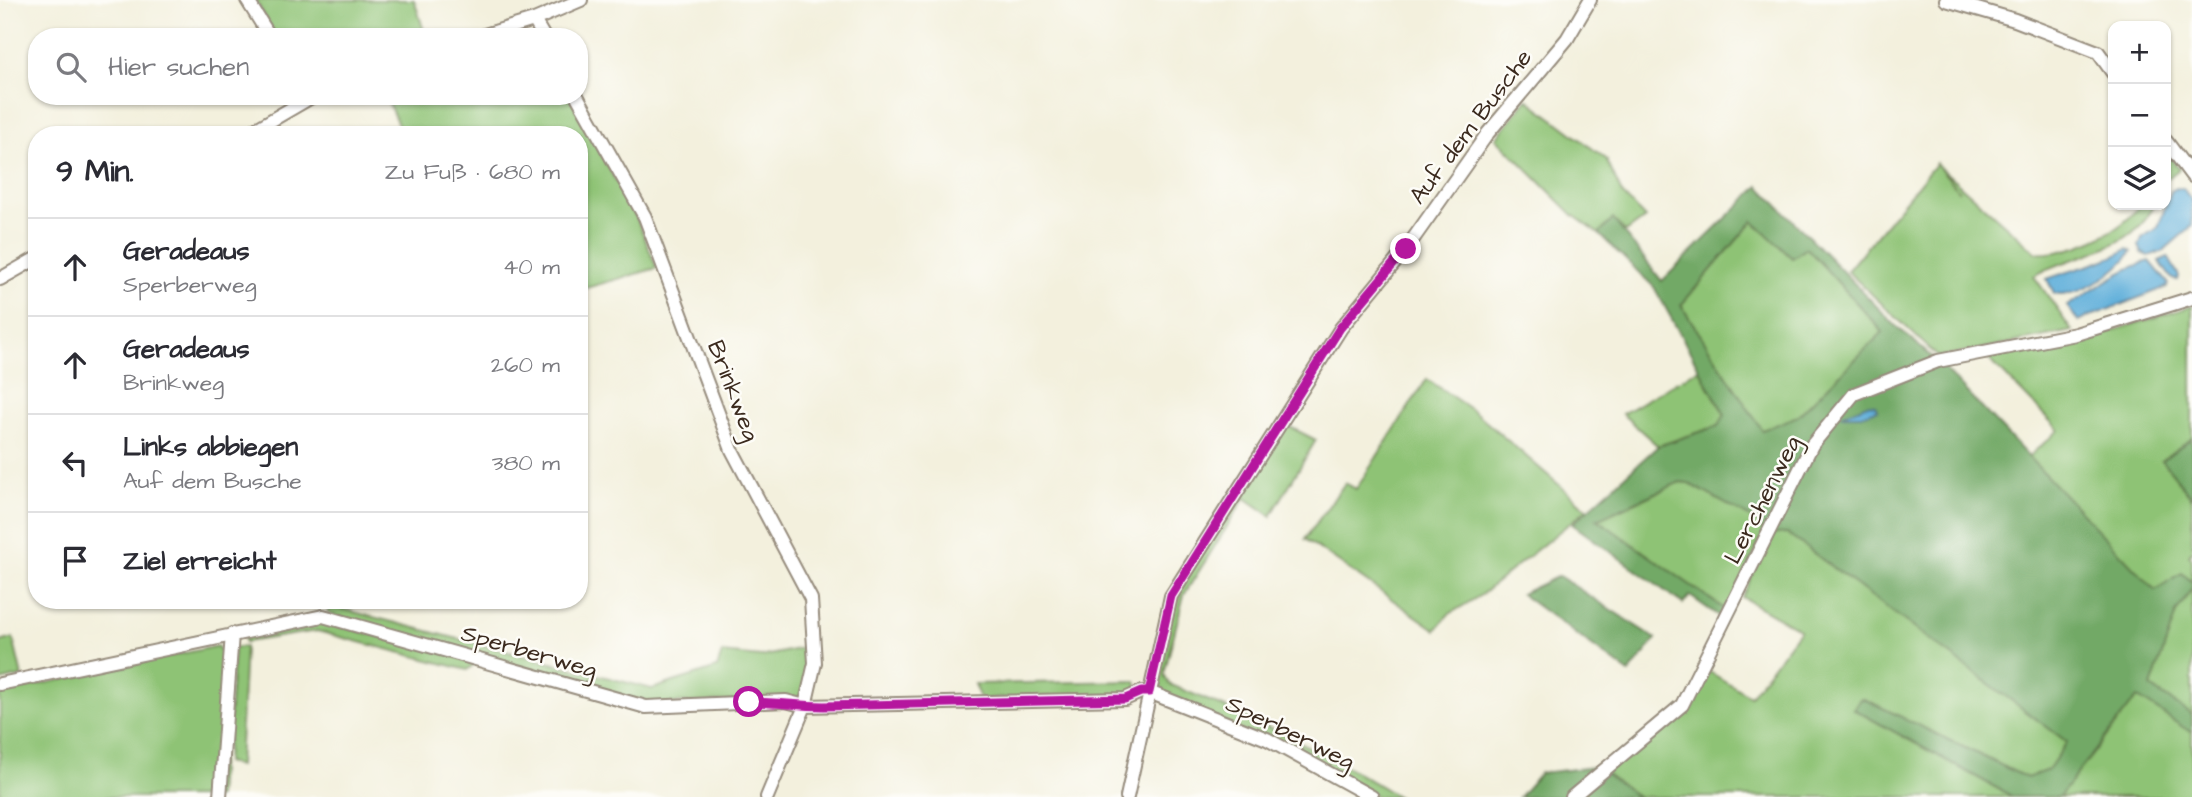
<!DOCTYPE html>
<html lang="de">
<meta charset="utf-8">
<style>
:root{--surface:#fff;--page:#f2f2f3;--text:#2b2b33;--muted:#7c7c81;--line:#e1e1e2}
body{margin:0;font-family:"Architects Daughter",sans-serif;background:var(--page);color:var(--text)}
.controls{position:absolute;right:21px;top:21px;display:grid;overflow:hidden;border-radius:14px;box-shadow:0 2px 5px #0004}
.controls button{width:63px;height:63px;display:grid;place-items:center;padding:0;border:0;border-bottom:2px solid var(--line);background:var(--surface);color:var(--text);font:35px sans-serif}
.stop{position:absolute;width:21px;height:21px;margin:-16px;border:5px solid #b5179e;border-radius:50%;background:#fff}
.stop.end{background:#b5179e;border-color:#fff;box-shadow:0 2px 7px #0008}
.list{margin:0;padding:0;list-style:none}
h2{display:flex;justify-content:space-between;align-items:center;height:91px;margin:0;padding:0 28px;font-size:30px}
h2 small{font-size:23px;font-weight:400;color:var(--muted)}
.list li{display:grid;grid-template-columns:46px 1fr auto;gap:21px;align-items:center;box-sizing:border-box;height:98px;padding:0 28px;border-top:2px solid var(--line)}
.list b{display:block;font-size:26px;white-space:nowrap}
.list p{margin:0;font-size:23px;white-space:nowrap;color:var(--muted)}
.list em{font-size:23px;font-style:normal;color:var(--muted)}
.icon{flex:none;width:38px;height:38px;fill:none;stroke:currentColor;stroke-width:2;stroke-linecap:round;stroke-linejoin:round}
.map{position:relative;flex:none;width:2192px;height:797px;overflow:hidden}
.search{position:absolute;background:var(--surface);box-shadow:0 2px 5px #0004;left:28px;top:28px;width:560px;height:77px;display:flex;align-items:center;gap:18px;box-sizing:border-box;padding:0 24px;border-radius:28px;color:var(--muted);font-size:26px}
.panel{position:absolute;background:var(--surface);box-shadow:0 2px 5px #0004;left:28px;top:126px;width:560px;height:483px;border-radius:28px}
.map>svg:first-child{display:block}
.green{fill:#8ec374;stroke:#647649;stroke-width:2}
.forest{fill:#72a966;stroke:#566a42;stroke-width:2;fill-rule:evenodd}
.water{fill:#5fafda;stroke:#4d6c7c;stroke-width:2}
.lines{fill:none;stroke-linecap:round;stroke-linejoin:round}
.minor-casing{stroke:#978d7e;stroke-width:16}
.minor{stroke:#fff;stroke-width:12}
.route{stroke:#b5179e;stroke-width:9}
.labels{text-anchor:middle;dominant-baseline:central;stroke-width:5;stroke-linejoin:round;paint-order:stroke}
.street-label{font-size:24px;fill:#3b2a1e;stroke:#fdfcf7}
</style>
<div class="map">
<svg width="2192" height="797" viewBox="0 0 2192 797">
<rect width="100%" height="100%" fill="#fdfcf7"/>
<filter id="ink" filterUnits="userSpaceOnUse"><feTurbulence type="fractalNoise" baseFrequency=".0143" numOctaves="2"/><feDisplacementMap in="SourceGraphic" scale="14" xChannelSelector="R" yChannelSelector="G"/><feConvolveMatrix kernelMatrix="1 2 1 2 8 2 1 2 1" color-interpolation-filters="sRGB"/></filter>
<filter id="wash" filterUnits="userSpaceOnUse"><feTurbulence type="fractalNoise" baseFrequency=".00686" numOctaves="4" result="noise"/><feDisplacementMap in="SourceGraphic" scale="28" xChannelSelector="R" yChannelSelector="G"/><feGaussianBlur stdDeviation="1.57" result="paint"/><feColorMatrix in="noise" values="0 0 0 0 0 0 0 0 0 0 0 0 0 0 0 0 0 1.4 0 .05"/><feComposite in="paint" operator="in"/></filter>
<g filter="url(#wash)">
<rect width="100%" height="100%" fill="#f3f0dd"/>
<!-- green -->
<path class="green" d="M255 0H414L426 37H277Z
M385 96H569L637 219 657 268 579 290V135H403Z
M1527 99 1606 159 1622 194 1645 218 1626 232 1613 220 1599 234 1573 215 1496 138Z
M2168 154 2179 169 2166 180Z
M1936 163 1959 191 1942 169 2037 253C2067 256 2124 232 2139 205H2154C2133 252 2076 252 2034 276L2072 331 1938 357 1847 271Z
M1754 220 1792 258 1807 248 1883 332 1798 416 1762 431 1681 305Z
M2192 306V438L2162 460 2192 498V549L2189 555 2192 558V582L2182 573 2155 590 2027 458 2059 430 1988 358 2089 338Z
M1699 369 1725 415 1718 426 1658 446 1622 414Z
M1427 379 1476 413 1587 509 1481 595 1448 615 1436 630 1305 539 1345 483 1356 489Z
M1282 423 1316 440 1271 516 1245 498 1184 595 1164 674 1169 684C1249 717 1325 751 1398 797H1378L1351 781 1155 691 1175 596Z
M1680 482 1688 483 1758 522 1764 533 1727 611 1597 520Z
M1772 532 1788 534 2068 742 2048 770 2027 778 1862 698 1853 709 2013 797H1638L1605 773 1684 709 1708 671 1750 696 1800 630 1742 597Z
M2192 588V715L2151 687 2176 613Z
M331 606 652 689 717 668 722 653 761 657 811 646 813 663 803 699 646 704 327 613Z
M309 618 478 662 467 670 317 631 245 642 244 634Z
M13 638 22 676 0 681V642Z
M217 646 220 650 228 647 218 797H0V693Z
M234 647H245L239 766 226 762Z
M1136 681 1138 689 1125 695 980 699 974 684Z
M2137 697 2192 733V797H2059Z"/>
<!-- forest -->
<path class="forest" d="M1759 186 1896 326 1940 364 2155 590 2182 573 2192 582V588L2176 613 2151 687 2192 715V733L2137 697 2059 797H2013L1853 709 1862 698 2027 778 2048 770 2067 742 1788 534 1764 533 1758 522 1688 483 1680 482 1597 519 1727 611 1723 619 1690 596 1683 604 1572 524 1658 446 1718 426 1725 415 1654 287 1599 234 1613 219 1662 281ZM1753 221 1792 258 1807 248 1883 332 1798 416 1762 430 1681 305Z
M2192 438V498L2162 460Z
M1559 576 1656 639 1629 673 1521 594Z
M1594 767 1598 769 1565 797H1519L1540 773Z
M1605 773 1638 797H1577Z"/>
<!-- water -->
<path class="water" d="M2176 188 2183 189 2192 200V226L2163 251 2149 256 2142 253 2139 246 2142 238 2158 227 2171 191Z
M2128 249 2132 252C2116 272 2081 299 2054 293L2047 279C2074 269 2104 263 2128 249Z
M2168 257 2179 276 2178 280 2172 279 2159 261Z
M2150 261 2168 283 2167 287 2078 321 2067 306C2095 290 2119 269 2150 261Z
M1867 404 1875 405 1877 410 1861 415H1841Z"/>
</g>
<g filter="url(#ink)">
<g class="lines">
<defs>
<path id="minor" d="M247 0 270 37
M1946 0 2015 20 2098 52 2113 73
M534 20 544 37
M478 37 534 20 581 0
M577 96 645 217 732 450 811 599 815 663 805 706 767 797
M246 135 313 96
M2166 141 2192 176
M0 279 37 258
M0 684 323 616 646 707 786 701 805 706 1125 699 1141 692H1149L1267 739 1372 797
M220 797 232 634
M1127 797 1171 596 1341 328 1406 249 1488 133 1567 39 1590 0
M1572 797 1682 705 1812 445 1854 394 1938 361 2076 334 2192 298"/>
</defs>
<!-- minor casing -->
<use href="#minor" class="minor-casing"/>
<!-- minor -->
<use href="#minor" class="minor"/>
</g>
</g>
<g class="lines" filter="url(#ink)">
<!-- route -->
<path class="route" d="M749 702C775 702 799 706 824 706 925 704 1025 702 1125 699L1141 692H1149L1171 596 1340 328 1406 249"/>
</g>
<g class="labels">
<!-- street labels -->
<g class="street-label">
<text transform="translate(1471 127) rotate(-53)">Auf dem Busche</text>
<text transform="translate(733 391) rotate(69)">Brinkweg</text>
<text transform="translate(1763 500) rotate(-63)">Lerchenweg</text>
<text transform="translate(529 652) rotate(16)">Sperberweg</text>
<text transform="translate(1290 733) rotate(26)">Sperberweg</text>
</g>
</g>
</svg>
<div class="controls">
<button>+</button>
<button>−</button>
<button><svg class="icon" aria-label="layers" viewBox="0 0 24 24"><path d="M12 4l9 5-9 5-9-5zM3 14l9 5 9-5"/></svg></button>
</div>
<div class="stop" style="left:749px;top:702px"></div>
<div class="stop end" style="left:1406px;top:249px"></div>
<div class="search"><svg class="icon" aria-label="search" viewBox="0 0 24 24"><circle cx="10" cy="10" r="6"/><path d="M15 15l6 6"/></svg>Hier suchen</div>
<section class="panel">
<h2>9 Min.<small>Zu Fuß · 680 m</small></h2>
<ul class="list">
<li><svg class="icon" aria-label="ahead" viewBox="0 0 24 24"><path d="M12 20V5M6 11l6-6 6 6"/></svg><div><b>Geradeaus</b><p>Sperberweg</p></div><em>40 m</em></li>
<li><svg class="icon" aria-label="ahead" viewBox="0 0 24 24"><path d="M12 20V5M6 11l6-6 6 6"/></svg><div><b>Geradeaus</b><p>Brinkweg</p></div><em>260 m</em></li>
<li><svg class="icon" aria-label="left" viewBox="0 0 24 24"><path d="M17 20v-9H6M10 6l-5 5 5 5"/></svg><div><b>Links abbiegen</b><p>Auf dem Busche</p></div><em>380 m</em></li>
<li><svg class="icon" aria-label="arrive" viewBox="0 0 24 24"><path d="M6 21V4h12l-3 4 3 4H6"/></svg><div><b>Ziel erreicht</b></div></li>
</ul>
</section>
</div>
